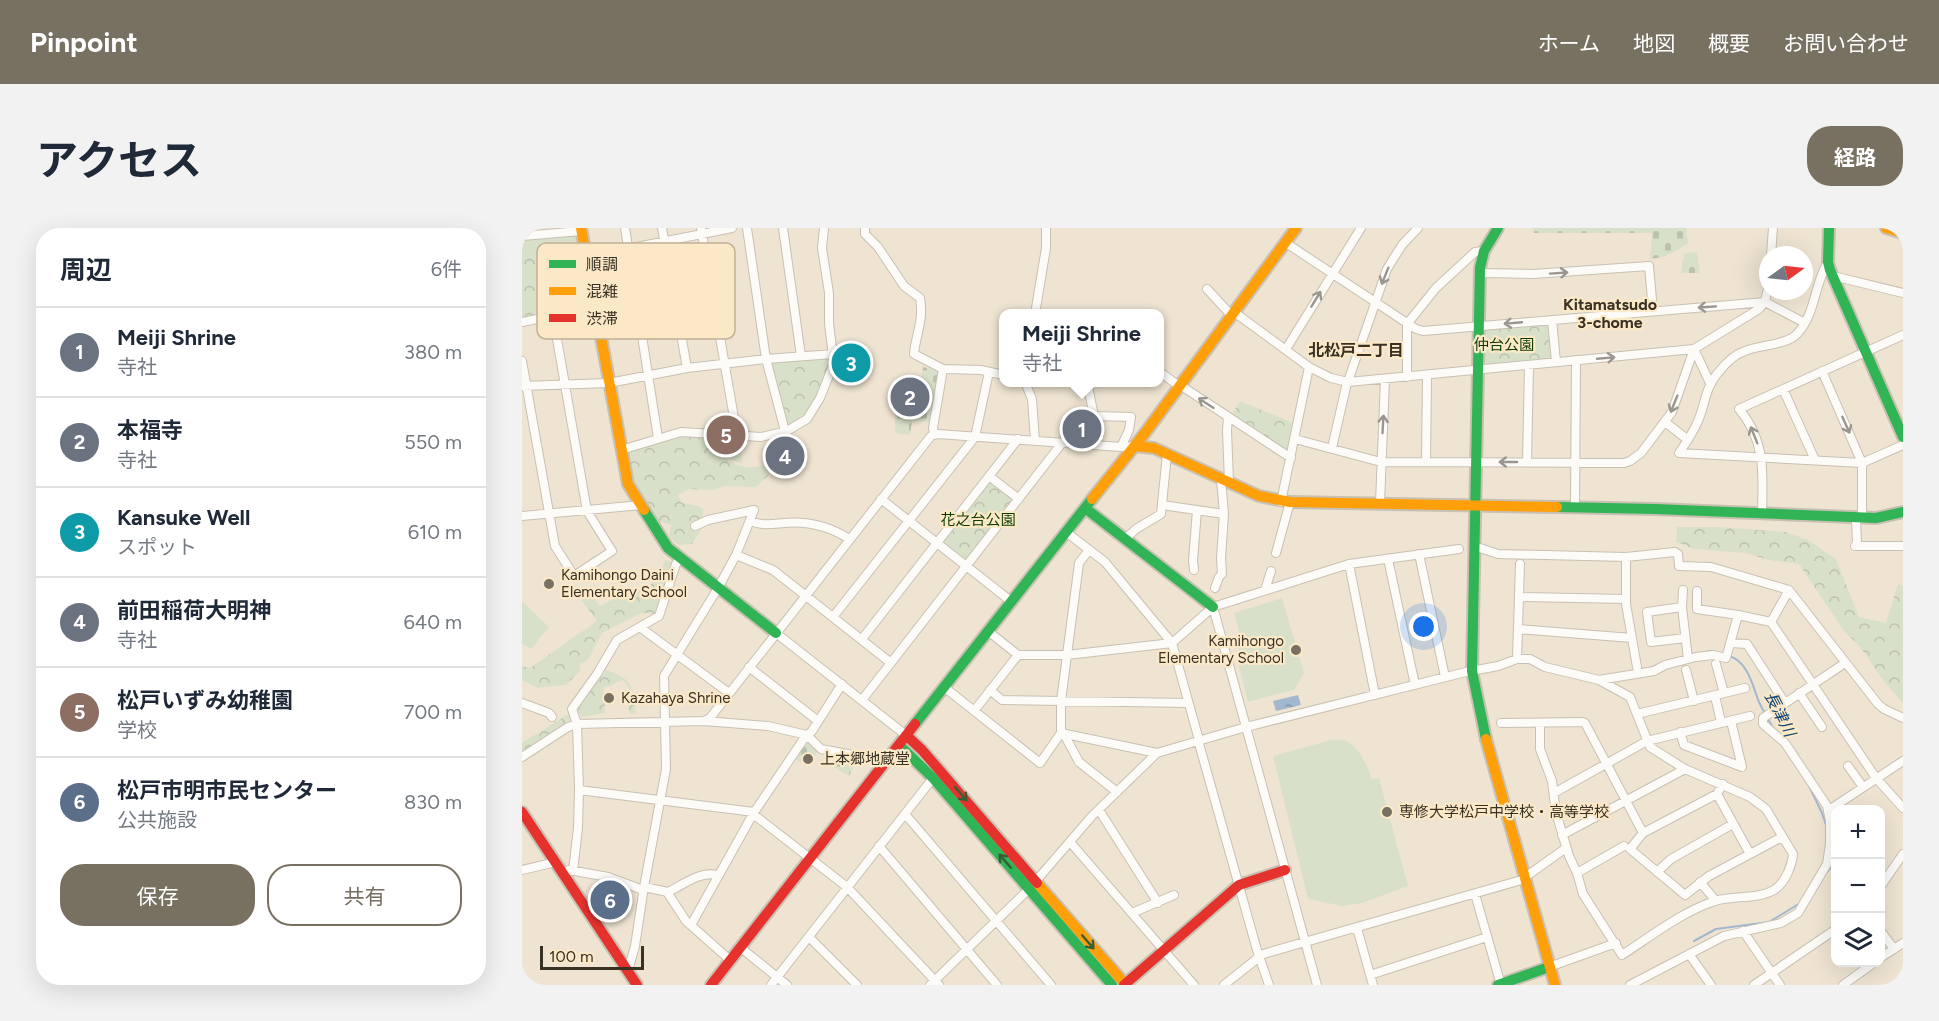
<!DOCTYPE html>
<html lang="ja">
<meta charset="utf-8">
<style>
:root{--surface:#fff;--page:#f2f2f3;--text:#1f2937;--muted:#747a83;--line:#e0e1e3;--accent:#787061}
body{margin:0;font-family:Figtree,"Noto Sans JP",sans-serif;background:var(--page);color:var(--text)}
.controls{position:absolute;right:18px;bottom:18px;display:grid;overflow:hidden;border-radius:12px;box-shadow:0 6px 24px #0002}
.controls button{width:54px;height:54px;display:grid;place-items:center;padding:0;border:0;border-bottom:2px solid var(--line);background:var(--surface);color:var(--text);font:30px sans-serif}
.compass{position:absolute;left:1237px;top:18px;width:54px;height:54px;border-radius:50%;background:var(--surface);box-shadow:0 6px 24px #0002;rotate:75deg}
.scale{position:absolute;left:18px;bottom:15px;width:104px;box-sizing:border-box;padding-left:6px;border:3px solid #383124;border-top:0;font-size:16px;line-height:21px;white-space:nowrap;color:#383124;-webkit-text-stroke:4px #fbe8c6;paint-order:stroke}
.you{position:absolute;left:902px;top:399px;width:21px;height:21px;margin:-15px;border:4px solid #fff;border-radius:50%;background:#1a73e8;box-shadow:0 0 0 9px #1a73e833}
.badge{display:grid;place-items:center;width:39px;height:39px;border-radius:50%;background:var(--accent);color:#fff;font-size:20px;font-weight:700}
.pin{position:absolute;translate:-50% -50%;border:3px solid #fff;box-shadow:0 2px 6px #0006}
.popup{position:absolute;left:477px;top:81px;width:165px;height:78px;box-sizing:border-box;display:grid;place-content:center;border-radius:12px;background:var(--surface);filter:drop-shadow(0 2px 4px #0005);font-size:20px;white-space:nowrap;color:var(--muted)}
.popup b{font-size:22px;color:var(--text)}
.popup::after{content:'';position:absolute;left:50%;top:100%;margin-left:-12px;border:12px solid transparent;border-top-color:var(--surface)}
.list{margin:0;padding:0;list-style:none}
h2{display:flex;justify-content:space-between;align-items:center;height:78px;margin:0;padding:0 24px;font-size:26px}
h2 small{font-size:20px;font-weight:400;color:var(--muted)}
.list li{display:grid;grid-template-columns:39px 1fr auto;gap:18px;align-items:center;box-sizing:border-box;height:90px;padding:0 24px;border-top:2px solid var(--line)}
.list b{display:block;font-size:22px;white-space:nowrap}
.list p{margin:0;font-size:20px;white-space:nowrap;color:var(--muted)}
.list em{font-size:20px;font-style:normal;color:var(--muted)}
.actions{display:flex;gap:12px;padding:18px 24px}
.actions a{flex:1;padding:14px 0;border:2px solid var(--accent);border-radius:24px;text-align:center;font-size:21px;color:var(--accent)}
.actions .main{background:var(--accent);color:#fff}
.icon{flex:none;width:33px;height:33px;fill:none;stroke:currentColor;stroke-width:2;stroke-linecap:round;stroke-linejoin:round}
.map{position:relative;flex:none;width:1381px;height:757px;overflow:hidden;border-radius:24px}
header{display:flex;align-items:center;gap:36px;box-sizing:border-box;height:84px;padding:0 30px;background:var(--accent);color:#fff}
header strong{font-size:28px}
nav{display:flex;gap:33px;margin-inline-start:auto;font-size:21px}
.intro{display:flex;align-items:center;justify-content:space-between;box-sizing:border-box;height:144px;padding:0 36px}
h1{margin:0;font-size:42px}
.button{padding:15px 27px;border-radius:24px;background:var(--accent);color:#fff;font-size:21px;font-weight:700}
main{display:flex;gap:36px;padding:0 36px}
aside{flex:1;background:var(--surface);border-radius:24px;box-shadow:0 6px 24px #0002}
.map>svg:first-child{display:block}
.green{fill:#d9e0c9}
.forest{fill:url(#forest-crowns)}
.cemetery{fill:url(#cemetery-stones)}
.water{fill:url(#water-ripples)}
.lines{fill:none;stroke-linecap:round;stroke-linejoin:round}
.stream{stroke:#a3b8ce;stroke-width:2}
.street-casing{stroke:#c8c0b2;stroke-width:10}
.fast-casing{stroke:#c8c0b2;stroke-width:14}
.slow-casing{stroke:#c8c0b2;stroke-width:14}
.jam-casing{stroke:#c8c0b2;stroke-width:14}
.street{stroke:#fdfbf8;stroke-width:8}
.fast{stroke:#30b455;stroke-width:10}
.slow{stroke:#ff9f0a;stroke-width:10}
.jam{stroke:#e5322d;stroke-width:10}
.oneway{stroke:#9a968e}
.oneway2{stroke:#355f35}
.poi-dot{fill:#787061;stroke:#fbe8c6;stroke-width:2}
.labels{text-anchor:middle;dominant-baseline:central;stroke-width:4.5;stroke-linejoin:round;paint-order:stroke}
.park-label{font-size:15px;fill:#0d3b00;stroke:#fbe8c6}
.poi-label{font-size:15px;fill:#383124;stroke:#fbe8c6;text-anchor:start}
.neighbourhood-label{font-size:16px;font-weight:bold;fill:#383124;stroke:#fbe8c6}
.water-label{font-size:16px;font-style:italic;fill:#114476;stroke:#fbe8c6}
.key{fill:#fbe8c6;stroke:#c0b195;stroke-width:1.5}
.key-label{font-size:16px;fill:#383124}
</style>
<header>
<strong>Pinpoint</strong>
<nav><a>ホーム</a><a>地図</a><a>概要</a><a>お問い合わせ</a></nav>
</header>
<div class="intro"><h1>アクセス</h1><a class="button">経路</a></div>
<main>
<aside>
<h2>周辺<small>6件</small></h2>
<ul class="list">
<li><span class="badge" style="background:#6b7280">1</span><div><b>Meiji Shrine</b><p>寺社</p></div><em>380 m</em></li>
<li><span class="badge" style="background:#6b7280">2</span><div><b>本福寺</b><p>寺社</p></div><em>550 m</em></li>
<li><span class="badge" style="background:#0f9aa8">3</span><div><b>Kansuke Well</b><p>スポット</p></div><em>610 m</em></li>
<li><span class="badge" style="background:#6b7280">4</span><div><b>前田稲荷大明神</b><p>寺社</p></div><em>640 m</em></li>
<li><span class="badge" style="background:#8d6e63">5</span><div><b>松戸いずみ幼稚園</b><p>学校</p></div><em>700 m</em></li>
<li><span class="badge" style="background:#5c6f8a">6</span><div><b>松戸市明市民センター</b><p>公共施設</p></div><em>830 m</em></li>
</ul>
<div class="actions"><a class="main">保存</a><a>共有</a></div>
</aside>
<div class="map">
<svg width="1381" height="757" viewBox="0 0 1381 757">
<defs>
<pattern id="forest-crowns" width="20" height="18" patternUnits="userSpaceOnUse" patternTransform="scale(1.5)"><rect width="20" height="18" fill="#d9e0c9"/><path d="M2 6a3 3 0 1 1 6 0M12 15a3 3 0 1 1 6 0" fill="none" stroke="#bbc1ac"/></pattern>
<pattern id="cemetery-stones" width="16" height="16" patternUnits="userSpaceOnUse" patternTransform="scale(1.5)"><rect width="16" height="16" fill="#d9e0c9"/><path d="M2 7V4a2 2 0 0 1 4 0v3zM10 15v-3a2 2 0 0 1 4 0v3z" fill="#bbc1ac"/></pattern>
<pattern id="water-ripples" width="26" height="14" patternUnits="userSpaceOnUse" patternTransform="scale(1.5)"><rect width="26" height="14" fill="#a3b8ce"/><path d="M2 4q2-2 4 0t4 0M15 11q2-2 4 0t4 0" fill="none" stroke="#8696a7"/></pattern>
</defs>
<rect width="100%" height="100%" fill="#efe4d2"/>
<!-- green -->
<path class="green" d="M195 213H205L219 217 220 236C209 232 198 228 193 217Z
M760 370 782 445 772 462 726 474 716 434 717 404 712 385Z
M0 373 27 399 9 421 0 416Z
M809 512C814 512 820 511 824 513 837 519 846 539 850 551L857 550 886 658 840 675 820 678 786 671 751 528Z"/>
<!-- forest -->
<path class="forest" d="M54 7 67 72 0 90V11Z
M1026 94 1028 96 1030 131 964 138 961 134V103L963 100Z
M308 128 310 132C298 161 296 181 267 197L263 194 249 133Z
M718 173 769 194 773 200 768 222 764 224 709 188Z
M156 208H190C194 222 205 235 220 238 229 241 241 238 250 237L247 247 234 259 204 258 190 262 167 261 156 267 160 275 177 278 181 282 180 300 170 316C158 317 154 319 147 307L149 297 136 293 114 261 104 225Z
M470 252 490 268 491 272 445 331H441L421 316V312L466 253Z
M1155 299H1196L1264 304 1286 312 1314 331 1337 389 1364 395 1376 356 1381 357V475L1363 455 1338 419 1322 403 1277 336 1247 332 1224 325 1172 321 1154 314Z
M143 332 152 335 134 387 127 385H119L80 405 66 432 58 436V443L44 457 15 460 0 452V438L8 440 75 393 57 369 65 361 78 378 105 364 124 361 137 349Z
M84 442C112 451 110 458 114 485L108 486 104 472 108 462 101 452 82 460 83 485 60 489 54 481Z
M48 485 50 490 0 524V515Z"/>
<!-- cemetery -->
<path class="cemetery" d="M1011 0H1164L1166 16 1142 29 1128 31 1130 5H1012Z
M1175 24 1178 45H1159L1162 25Z
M401 139 416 143 408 194 390 193 388 207 373 205V166L398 172Z
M283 513H288L297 522 285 538 272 530Z
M317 529H336L327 548 312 539Z"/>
<!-- water -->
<path class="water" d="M776 467 779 477 754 483 751 473Z"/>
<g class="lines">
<!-- stream -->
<path class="stream" d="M1181 425 1188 423 1193 424
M1207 428C1226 433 1231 459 1237 474 1241 483 1247 492 1251 500
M1287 558 1300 585 1305 600
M1310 620 1314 630
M1305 644 1314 633
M1358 665 1371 647
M1172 713 1194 701 1247 694 1280 674
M1239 757 1250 749"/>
<defs>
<path id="street" d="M103 0 136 210
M140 0 165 140
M179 0 215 207
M225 0 244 131 263 203
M261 0 279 128
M343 0V6L356 19 382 58 398 70C402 93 394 105 392 126L421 141 459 142 482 147
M0 8 59 3
M764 15 894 101 901 103 1243 74 1283 95
M1249 27 1251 0
M64 29 210 0
M1306 34C1292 56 1294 86 1275 106 1265 117 1237 117 1223 123 1211 127 1202 137 1195 146 1183 161 1183 177 1176 193 1171 205 1164 215 1157 225L1340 235 1381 217
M957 45 1011 46 1127 38 1131 83
M1311 48 1381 65
M685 61 709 87
M712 84 787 139 809 150 826 154 1172 121 1237 81 1243 74 1246 60
M513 86 524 20V0
M1030 92 1034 134
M0 94 31 88 58 76 72 72
M764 121 839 0
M1172 121 1188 155
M0 133 33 318 52 348 90 323 65 283 31 88
M1300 143 1340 235V289
M638 144 657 158
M885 149V96L914 60 953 24 962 23
M503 154 510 171 513 212
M565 154 572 188 609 189 607 202 599 219
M658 157 769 230
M0 158 87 155 165 140 244 131 311 126
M1261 161 1293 232
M706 190 705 202 707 254
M1143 194 1166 212
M412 206 411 200 421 141
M773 211 859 234 1102 235 1108 233 1119 225 1150 184 1172 121
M810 220 824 159 865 41 880 17 896 0
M99 222 159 204 239 209 265 203 285 191 298 170 312 135 307 96V65L300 20 302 0
M904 234 905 147
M1005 234 1007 137
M467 248 497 271
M359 271 490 374
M759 274 787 139
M858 275 863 151
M640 277 702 286
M1053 279 1054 132
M1240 285C1241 246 1244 213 1217 181L1381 107
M0 288 119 277
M1334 289 1335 318
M229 293C240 298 250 296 262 295 287 293 307 298 327 311
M544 304 583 334 650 415 677 512
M603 311 614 301 639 286 645 226
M1333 318H1380
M952 320H958L976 326 1104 329 1153 324 1156 326 1157 338 1189 339 1267 362 1356 476 1362 481 1381 490
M754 325 768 274
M897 326 923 449
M214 327 251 342 369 435
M1104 329V376L1115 439
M866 331 893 457
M827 336 853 467
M672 342 671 333 675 282
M693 360 697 349 700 346 699 330 702 286 699 251
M743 362 749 343
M1161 362 1160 379 1166 431
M1267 362 1249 394 1354 550 1381 580
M1175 363V381L1216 387 1249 394
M997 369 1104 371
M691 379 795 757
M1160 379 1125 384 1129 414 1163 410
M311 389 453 209 467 144
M119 400 207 465
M996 401 1110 410
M466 403 496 427
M254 405 385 508
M340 411 496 211
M1209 415 1225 416 1263 475
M995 431 998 336
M1194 436 1202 465
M227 439 296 493
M1164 442 1172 473
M422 459 518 535 539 505V473L557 335 567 322
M468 462 480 472 666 475
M1277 465 1300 499
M1193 468 1199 494
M340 472 540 215
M0 475 27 485 30 489
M452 483 496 427H545L650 415 691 379 827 336 937 321
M1115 486 1223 460
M182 493 246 498 285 507 299 521 357 532 362 536
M979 495 1060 494 1063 495 1121 605 1195 566 1201 556
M1018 495V521L1030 553 1034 585 1047 628 1055 645 1061 666 1100 727C1128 709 1161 683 1193 673 1212 667 1234 672 1252 662 1263 655 1270 638 1271 626L1244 581 1228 569 1163 541 1128 519 1108 469 1077 452
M1158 504 1162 517 1220 539 1209 493
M539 505 635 525
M542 506 557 534 595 564
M676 512 735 722 747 757
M0 529 46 499 55 496 182 493 188 490 409 208 416 206 599 219 613 218
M1326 538 1341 559
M57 562 55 496 50 481 75 446 95 412 137 388 154 336 158 330
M1032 565 1125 513 1228 488
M1195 566 1228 626
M577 582 636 675
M1307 582 1381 533
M231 586 325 659 417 757
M383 586 529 757
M1121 605 1108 621 1163 667 1187 648 1260 609
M1040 607 1163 541
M548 614 672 757
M357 618 475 757
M0 642 34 634
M47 642 86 649 121 662
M51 643 56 600 57 562 232 584
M1135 644 1149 631 1211 596
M1055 645 1102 618
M1002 650 1044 620
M1178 654 1194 673
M122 659 146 664C163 656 177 643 196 647
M1358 659 1381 626
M145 664 164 693 208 732
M953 666 979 757
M610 685 652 667
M169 697 231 586 281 512 290 503 320 456
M835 700 851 757
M1358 702 1372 721
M1221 703 1258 757
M287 709 335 757
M219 720 265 757
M1167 726 1189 757
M1358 730 1381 715
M1027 739 1094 715
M106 743 113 718 122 659 144 541 142 448 196 360 214 327 232 282 186 292 173 298
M848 747 965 709
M249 757 411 550
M408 757 507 661 570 588 635 525 724 499 944 444 976 438 995 431H1008L1023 439 1077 452 1132 443 1143 437 1174 429 1191 427 1204 430 1216 387
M702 757 741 726 1003 651
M1108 757 1202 708 1259 695 1276 685 1305 636 1308 616V593L1305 578 1263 515 1241 496V490L1323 435
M1232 757 1314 701
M1321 757 1353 734"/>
<path id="fast" d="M1307 0 1306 34 1308 42 1381 209
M1035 279 1133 281 1354 290 1381 284
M563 280 691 379
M122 282 146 320 254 405
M393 496 570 271
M964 511 950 443 958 40 962 23 976 0
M377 517 411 550 590 757
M976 757 1027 739"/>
<path id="slow" d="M59 0 106 256 122 282
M1364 0 1381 5
M613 218 632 220 737 268 768 274 1035 279
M570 271 623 205 774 0
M964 511 1033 757
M515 655 604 757"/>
<path id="jam" d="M385 508 400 522 515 655
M0 584 115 757
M189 757 393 496
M602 757 717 657 763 642"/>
</defs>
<!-- street casing -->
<use href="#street" class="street-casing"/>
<!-- fast casing -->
<use href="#fast" class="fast-casing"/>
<!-- slow casing -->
<use href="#slow" class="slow-casing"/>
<!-- jam casing -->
<use href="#jam" class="jam-casing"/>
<!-- street -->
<use href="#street" class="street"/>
<!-- fast -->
<use href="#fast" class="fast"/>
<!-- slow -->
<use href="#slow" class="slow"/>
<!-- jam -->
<use href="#jam" class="jam"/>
</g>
<!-- one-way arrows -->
<defs><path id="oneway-shaft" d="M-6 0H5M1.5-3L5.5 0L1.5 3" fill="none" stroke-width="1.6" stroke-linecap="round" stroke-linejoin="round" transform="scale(1.5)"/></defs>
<g class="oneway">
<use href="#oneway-shaft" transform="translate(1037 45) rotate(-4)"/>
<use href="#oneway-shaft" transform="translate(863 48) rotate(112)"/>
<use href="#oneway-shaft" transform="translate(794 71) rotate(-59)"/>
<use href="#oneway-shaft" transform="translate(1185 79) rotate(176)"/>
<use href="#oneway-shaft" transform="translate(991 95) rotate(175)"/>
<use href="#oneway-shaft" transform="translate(1084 130) rotate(-5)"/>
<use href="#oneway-shaft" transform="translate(684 175) rotate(-147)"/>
<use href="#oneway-shaft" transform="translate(1152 176) rotate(112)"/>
<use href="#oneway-shaft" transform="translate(861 196) rotate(-87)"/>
<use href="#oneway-shaft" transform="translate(1324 197) rotate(66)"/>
<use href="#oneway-shaft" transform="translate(1232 207) rotate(-112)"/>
<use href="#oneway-shaft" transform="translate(986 234) rotate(-180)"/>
</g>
<g class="oneway2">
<use href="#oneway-shaft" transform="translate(439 566) rotate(49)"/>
<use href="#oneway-shaft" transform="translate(483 633) rotate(-131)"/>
<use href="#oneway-shaft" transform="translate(566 714) rotate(49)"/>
</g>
<!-- markers -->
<g class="poi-dot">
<circle cx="27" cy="356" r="6"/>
<circle cx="774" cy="422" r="6"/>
<circle cx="87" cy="470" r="6"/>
<circle cx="286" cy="531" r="6"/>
<circle cx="865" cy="584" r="6"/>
</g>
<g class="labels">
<!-- park labels -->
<g class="park-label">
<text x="982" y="117">仲台公園</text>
<text x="456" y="292">花之台公園</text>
</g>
<!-- poi labels -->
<g class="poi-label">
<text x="39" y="347">Kamihongo Daini<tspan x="39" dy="17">Elementary School</tspan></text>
<text x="762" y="413" text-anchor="end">Kamihongo<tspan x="762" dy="17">Elementary School</tspan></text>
<text x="99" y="470">Kazahaya Shrine</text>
<text x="298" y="531">上本郷地蔵堂</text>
<text x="877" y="584">専修大学松戸中学校・高等学校</text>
</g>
<!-- neighbourhood labels -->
<g class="neighbourhood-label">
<text x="1088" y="76">Kitamatsudo<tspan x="1088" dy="18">3-chome</tspan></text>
<text x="834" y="122">北松戸二丁目</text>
</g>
<!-- water labels -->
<g class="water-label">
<text transform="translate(1258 486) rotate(63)">長津川</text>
</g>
</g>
<!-- legend -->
<rect x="15" y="15" width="198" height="96" rx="9" class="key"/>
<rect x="27" y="32" width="27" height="8" fill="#30b455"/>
<rect x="27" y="59" width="27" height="8" fill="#ff9f0a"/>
<rect x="27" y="86" width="27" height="8" fill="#e5322d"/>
<g class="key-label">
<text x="64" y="42">順調</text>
<text x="64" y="69">混雑</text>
<text x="64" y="96">渋滞</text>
</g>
</svg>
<div class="controls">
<button>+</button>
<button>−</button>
<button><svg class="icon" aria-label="layers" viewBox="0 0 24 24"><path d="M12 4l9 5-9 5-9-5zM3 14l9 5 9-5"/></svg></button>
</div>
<svg class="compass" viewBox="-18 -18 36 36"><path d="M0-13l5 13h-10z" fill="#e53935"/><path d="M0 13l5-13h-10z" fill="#747a83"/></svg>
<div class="scale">100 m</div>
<div class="you"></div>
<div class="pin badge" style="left:560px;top:201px;background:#6b7280">1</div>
<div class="popup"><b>Meiji Shrine</b>寺社</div>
<div class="pin badge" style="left:388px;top:169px;background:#6b7280">2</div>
<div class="pin badge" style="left:329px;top:135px;background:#0f9aa8">3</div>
<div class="pin badge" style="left:263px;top:228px;background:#6b7280">4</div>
<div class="pin badge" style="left:204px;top:207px;background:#8d6e63">5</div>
<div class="pin badge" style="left:88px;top:672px;background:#5c6f8a">6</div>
</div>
</main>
